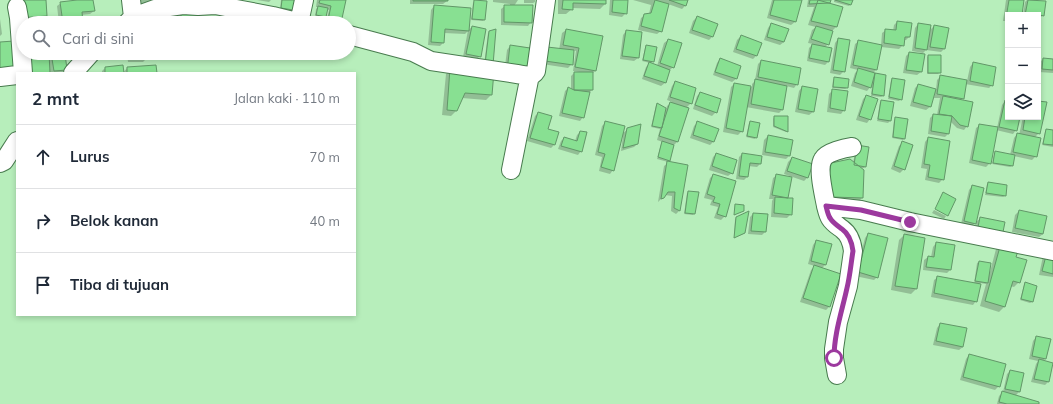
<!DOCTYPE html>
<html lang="id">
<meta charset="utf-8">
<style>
:root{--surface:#fff;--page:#f2f2f3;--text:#1f2937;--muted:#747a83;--line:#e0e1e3}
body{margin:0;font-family:Mulish,sans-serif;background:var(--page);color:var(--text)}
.controls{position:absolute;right:12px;top:12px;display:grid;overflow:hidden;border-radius:0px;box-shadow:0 2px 6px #0003}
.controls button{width:36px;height:36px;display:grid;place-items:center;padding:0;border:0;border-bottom:1px solid var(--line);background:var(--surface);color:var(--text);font:20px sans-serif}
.stop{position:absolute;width:12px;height:12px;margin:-9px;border:3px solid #9c399e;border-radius:50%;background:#fff}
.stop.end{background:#9c399e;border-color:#fff;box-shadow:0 1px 4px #0008}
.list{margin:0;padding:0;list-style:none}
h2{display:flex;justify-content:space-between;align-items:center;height:52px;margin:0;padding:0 16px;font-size:17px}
h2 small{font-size:13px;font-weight:400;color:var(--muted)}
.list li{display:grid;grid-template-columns:26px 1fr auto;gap:12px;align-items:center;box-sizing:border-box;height:64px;padding:0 16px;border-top:1px solid var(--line)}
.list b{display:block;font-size:15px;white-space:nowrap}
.list em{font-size:13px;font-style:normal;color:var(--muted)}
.icon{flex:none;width:22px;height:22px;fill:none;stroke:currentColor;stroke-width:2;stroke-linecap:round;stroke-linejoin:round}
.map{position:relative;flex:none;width:1053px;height:404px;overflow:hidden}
.search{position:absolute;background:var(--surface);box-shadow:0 2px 6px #0003;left:16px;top:16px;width:340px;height:44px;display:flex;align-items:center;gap:10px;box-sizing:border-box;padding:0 14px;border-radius:22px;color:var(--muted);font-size:15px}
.panel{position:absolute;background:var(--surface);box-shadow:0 2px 6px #0003;left:16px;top:72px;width:340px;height:244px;border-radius:0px}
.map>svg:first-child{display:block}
.shadow{fill:#0003}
.building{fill:#88e092;stroke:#629768}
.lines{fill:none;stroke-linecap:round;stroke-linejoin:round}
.minor-casing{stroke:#487b4e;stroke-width:20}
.minor{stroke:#fff;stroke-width:18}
.route{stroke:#9c399e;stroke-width:5}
</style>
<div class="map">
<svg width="1053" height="404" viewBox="0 0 1053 404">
<rect width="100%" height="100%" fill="#b7eebb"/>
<!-- shadow -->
<path class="shadow" d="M45 0 46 16 42 19 16 21Z
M86 0H92L94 11 90 14 81 15 82 23H59L57 6 61 3Z
M123 0H153V3L131 8Z
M257 0H271L269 2Z
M281 0H294L292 10 291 11 280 10Z
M317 0H345L339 23H326L329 10 326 9 325 17 324 18 315 17 316 9 318 7H316Z
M410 0H447V1L443 4H410Z
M493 0H518L514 6 531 22 528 26 501 25V9L505 6H510V4L493 2Z
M524 0H535V2L533 3H524Z
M558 0H605V4L600 9 572 8V9L566 14H558Z
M610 0H627L626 13 622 17 609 15Z
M633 0H687L685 6 682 9 668 4 661 31 657 34 638 30 641 18 645 15 649 14 651 5Z
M772 0H801L795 22 791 25 767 18Z
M808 0H830L828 4 841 7 836 27 832 31 828 44 825 47 828 62 825 65 807 61 809 48 813 44 808 43 812 30 816 27 808 25 814 7H807Z
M834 0H852L850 5 849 6 834 2Z
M1006 0H1023L1021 15H1008V21H1003Z
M1027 0H1035L1045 2 1043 15 1039 19H1038V15H1023L1025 2Z
M475 1 486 2 484 20 483 21 471 20 473 3Z
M434 6 468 31 465 34 444 33 443 43 440 46 428 45 431 10Z
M180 9 199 23H178L177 13Z
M697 17 712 37 709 40 689 33 693 21Z
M0 19 2 34 0 36Z
M897 22 909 37 906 40H903V45L899 49 881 47 876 70 872 74 885 76 883 96 881 97 871 96 872 85 867 91 851 86 855 73 858 70 850 68 855 44 859 41 881 46 882 33 886 30 893 31 894 25Z
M771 24 784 42 780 45 764 40 768 28Z
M918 24 929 31 934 26 944 49 941 52 926 50 923 53 912 51 915 28Z
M472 27 480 56 476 60 463 57 468 30Z
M566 30 602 37 595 71 592 74V90L589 93 583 117 580 121 559 116 565 91 568 88 571 89V76L574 73H579V72L573 71 576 51 573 50 572 64 568 68 542 64 559 50 562 33Z
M626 31 638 58 634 61 620 59 623 35Z
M489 32 492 64 484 65 488 33Z
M741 36 756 56 753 59 733 52 737 40Z
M838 39 844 71 840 75 830 73 835 43Z
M668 40 673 67 669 71 665 83 661 86 642 79 646 67 650 63 642 61 645 48 646 46 653 61 650 64 657 66 664 43Z
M510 46 529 48 504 74 507 50Z
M23 53H48V54L49 53H64L66 69 62 73H24Z
M127 53H146L147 58 143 62H128Z
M909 53 921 72 917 75 903 73 906 56Z
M928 56 940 72 938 74H927V57Z
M720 59 740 66 736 79 732 82 713 75 717 63Z
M1043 59 1053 60V73L1039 72 1040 62Z
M761 61 797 84 794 88 786 86 782 110 779 113 746 107 742 131 738 135 723 132 731 87 734 84 752 87V84L756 80H755L758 64Z
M973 63 992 85 989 88 965 84 963 98 961 100 967 126 964 130 957 128 950 121 949 133 945 137 928 134 930 118 933 115H937L940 98H934L935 92 934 91 930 107 926 110 910 106 915 88 918 85 936 90 937 80 941 76 967 81 970 67Z
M122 66 123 73 127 68 156 73H102V71L105 68Z
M451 69 491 95 486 100 462 98 456 111 451 116 442 115 446 74Z
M835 78 847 88 845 89 832 88 833 80Z
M892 79 901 99 899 101 888 99 891 80Z
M675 82 691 103 686 108 677 142 674 145 669 160 668 162 657 159 661 144 663 142 657 140 660 129 651 127 656 105 657 104 666 109 667 106 672 102 667 100 672 86Z
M802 87 817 90 813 112 809 115 795 112 799 91Z
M833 90 844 110 841 114 827 112 829 94Z
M700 93 716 112 712 116 693 109 697 96Z
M866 96 870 119 867 123 856 120 863 99Z
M881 101 893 103 890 121 888 123 877 121 880 102Z
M1005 101 1008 102V117H1019L1016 130 1013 134 996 130 990 163 986 167 969 163 976 128 980 125 997 128 1002 105Z
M1038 102 1039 133 1034 138 1036 156 1032 160 1014 156 1012 166 1010 167 992 164 994 154 995 152 1010 155 1014 138 1017 134 1019 135 1023 117H1038Z
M538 113 547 129 558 133 554 145 551 148 527 141 535 116Z
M774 117 787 131 786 132 773 127V119Z
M896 118 904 139 903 140 892 138 894 120Z
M606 122 622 134 628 129 637 144 634 147 621 151 623 136H622L613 170 610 174 599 171 602 157 595 155 602 126Z
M698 122 713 142 710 145 690 138 694 126Z
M750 122 756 137 755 139 746 137 749 123Z
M1046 130 1053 131V147L1042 145 1045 132Z
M580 132 581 151 578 155 558 149 561 141 564 138 575 141 577 135Z
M768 136 789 156 786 159 762 155 764 140Z
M928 138 943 179 939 183 925 180 927 169 921 168 925 142Z
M902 143 904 169 900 173 891 169 899 146Z
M856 148 865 167 864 168H860L862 198 857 203 827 201 826 169 831 164 853 163Z
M716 154 732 173 728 176 709 170 713 157Z
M742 154 760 164 757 167 748 166 747 177 744 180 736 179 739 157Z
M792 158 807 178 804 181 784 174 788 162Z
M668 163 687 166 679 211 676 214 671 211 672 196 665 195 658 202 664 166Z
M713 175 725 216 721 220 714 218 718 207 710 205 712 200 704 198 710 178Z
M777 175 791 178 787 200 791 214 787 218 771 217 772 201 773 199H769L773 178Z
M988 183 1006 186 1005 196 1003 197 985 195 987 184Z
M972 186 975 223 971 227 961 224 969 190Z
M689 192 694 214 693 215 684 214 687 193Z
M934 210 946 216 944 219 932 213Z
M1019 211 1043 234 1039 237 1012 232 1015 215Z
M753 214 765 232 762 235 748 234 750 217Z
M737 217 745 233 743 234 734 238 735 219Z
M981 218 998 240 974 235 977 221Z
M868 234 877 277 874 280 855 276 865 238Z
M904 235 916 289 911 294 891 290 899 240Z
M816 241 826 264 821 269 829 307 826 310 800 302 811 270 815 266 808 264 813 245Z
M936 243 950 270 947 273 923 270 924 260 928 257H931L933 247Z
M1001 244 1015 258 1019 282 1014 287 1010 286 1005 306 999 312 980 306 986 284 980 283 976 301 973 305 931 297 934 280 938 277 974 284 977 263 979 262 990 272 996 249Z
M1053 254V277L1039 275 1043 256Z
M1025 284 1036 286 1032 302 1030 303 1020 300 1024 285Z
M940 324 963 347 959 350 933 345 937 328Z
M1036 337 1045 359 1043 361 1052 363 1048 382 1045 385 1031 382 1036 364 1038 361 1029 359 1033 341Z
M969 355 999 386 995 390 960 380 966 359Z
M1010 371 1023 374 1019 392 1015 396 1038 404H997L999 396 1003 392 1007 374Z"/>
<!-- building -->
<path class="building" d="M18 0H46L47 16 19 18Z
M77 0H93L95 11 82 12 83 23H63L60 2Z
M282 0H295L293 10 281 8Z
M320 0H346L341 23 328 20 331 6 319 3Z
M413 0H448V1H413Z
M474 0 487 1 485 20 472 19Z
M563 0H606V4L573 3V10L562 9Z
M613 0H628L627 14 612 12Z
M655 0 669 4 662 32 641 26 644 14 651 13Z
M669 0H688L686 6Z
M774 0H802L796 22 770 15Z
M810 0H831L830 3 809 4Z
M818 0 843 7 837 27 811 21Z
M835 0H853L851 5Z
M1009 0H1024L1022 15H1008V18H1006Z
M1028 0 1046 1 1044 16 1035 14 1025 15Z
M434 5 471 8 469 31 445 29 444 43 431 42Z
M504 5H533L532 23 504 22Z
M198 6 200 23H182L180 8Z
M318 6 328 8 326 17 316 15Z
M697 16 718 24 713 37 692 30Z
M897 21 912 23 910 37H905L904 46 884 43 885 29 896 30Z
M771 23 789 29 784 42 767 37Z
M918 23 931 25 927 50 915 48Z
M934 25 949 28 945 49 930 47Z
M472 26 486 29 481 57 466 54Z
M816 26 833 31 829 45 811 39Z
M496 29 493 65 485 64 489 31Z
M566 29 603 36 596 71 575 67 579 48 563 45Z
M626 30 642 32 639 58 622 56Z
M741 35 762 43 757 56 736 49Z
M838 38 850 40 845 72 833 70Z
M668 39 682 43 674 68 660 63Z
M858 40 882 45 877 70 853 65Z
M14 41 16 72 0 73V42Z
M812 44 832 48 829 62 809 58Z
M510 45 530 48 527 73 507 71Z
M646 45 657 47 654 62 643 60Z
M547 47 574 50 573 65 545 61Z
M909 52 925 54 922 72 906 70Z
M26 53H49L50 73H27Z
M51 53H65L67 70 54 71Z
M131 53H147L148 59H131Z
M928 55H941V73H928Z
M720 58 741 66 737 79 715 72Z
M1043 58 1053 59V70L1042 69Z
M761 60 801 68 798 85 758 77Z
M649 62 670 70 666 83 644 76Z
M973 62 996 67 993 86 970 81Z
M123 65 124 73H105V67Z
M156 65 157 73H127V67Z
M450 68 494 71 492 95 465 93 457 111 447 110Z
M858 68 875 73 871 88 854 82Z
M574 72H593V90H574Z
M875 73 886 75 884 96 872 94Z
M940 75 967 80 964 99 937 94Z
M834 77 849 79 848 88 833 87Z
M892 78 905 80 902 100 889 97Z
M755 79 787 86 783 110 751 104Z
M675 81 696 88 692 104 670 97Z
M734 83 751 86 743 132 726 128Z
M918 84 936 89 931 107 913 102Z
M802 86 818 89 814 112 798 109Z
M568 87 574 90 590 92 584 118 562 113Z
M832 89 848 91 845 111 830 108Z
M700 92 721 99 717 113 695 105Z
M866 95 878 99 871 120 859 116Z
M943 96 973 102 968 127 960 125 952 116 939 114Z
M881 100 894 102 891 121 878 119Z
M1005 100 1008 101V117H1020L1017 131 999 127Z
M1038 101 1047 102 1040 134 1023 130 1025 117H1038Z
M670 102 689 108 678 142 659 136Z
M657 103 666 108 662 128 652 126Z
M538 112 552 116 548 129 559 132 555 145 530 138Z
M933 114 952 116 949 134 931 131Z
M774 116H788V132L774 126Z
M895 117 908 119 905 139 893 137Z
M605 121 625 126 614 171 601 167 605 154 598 152Z
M697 121 719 129 714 142 693 135Z
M750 121 760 123 757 138 747 136Z
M641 124 638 144 623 148 627 128Z
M979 124 998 127 991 164 972 160Z
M1046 129 1053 130V145L1043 144Z
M580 131 587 132 582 152 561 146 564 137 577 141Z
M1017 133 1041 138 1037 157 1013 152Z
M768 135 793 140 790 156 765 152Z
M928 137 950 141 944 180 928 177 930 165 924 164Z
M662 141 674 145 670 161 658 157Z
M902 141 913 145 905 170 894 166Z
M857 145 869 147 866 167 854 165Z
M995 151 1015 155 1013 166 993 163Z
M716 153 737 160 733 174 712 166Z
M742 153 762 156 761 164 750 163 748 177 739 176Z
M792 157 813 164 808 178 787 171Z
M850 159 864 170 863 198 832 197 828 185 831 163Z
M667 161 688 165 680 211 674 208 675 192H668L664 198 661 199Z
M713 174 736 181 726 217 717 214 720 204 713 202 715 197 707 194Z
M776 174 792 177 788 198 772 195Z
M988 182 1007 185 1006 196 986 193Z
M972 185 984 188 976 224 964 221Z
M688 191 699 192 695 214 685 213Z
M943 192 956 199 948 216 935 209Z
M775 197 788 198H793L792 215 774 213Z
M735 204 744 205V211L734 215Z
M1019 210 1047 216 1043 234 1015 228Z
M749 211 745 233 734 238 736 217Z
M753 213 768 214 766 232 751 231Z
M980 217 1005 222 1002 237 977 232Z
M868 233 888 238 878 278 858 272Z
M904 234 925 238 917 289 895 286Z
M816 240 832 244 826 265 811 261Z
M936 242 955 245 951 270 926 267 928 256 934 257Z
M1001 243 1019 248 1016 257 1027 260 1020 283 1013 281 1005 307 985 301Z
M1047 252 1053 253V274L1042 271Z
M979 261 991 263 988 283 975 281Z
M814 265 841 274 830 307 803 298Z
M937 276 981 284 977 302 934 293Z
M1025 282 1037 286 1033 302 1021 299Z
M940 323 967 328 963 347 936 341Z
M1036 336 1051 339 1046 359 1032 356Z
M969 354 1006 364 1000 387 963 377Z
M1039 359 1053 363 1049 382 1034 379Z
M1010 370 1024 373 1020 392 1005 389Z
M1002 391 1039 402V404H1007L999 402Z"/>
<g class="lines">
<defs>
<path id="minor" d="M131 0 133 17
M17 7 19 18 23 73
M127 23 133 17 155 9 183 5 198 6 215 5 273 16 301 23
M299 23 304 0
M349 35 413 52 431 61 517 74C524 75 532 78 536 71L546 0
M73 73 91 53
M0 77 17 75
M0 163 4 161 17 141
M511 170 530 75
M826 206C824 195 817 168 823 159 827 152 845 148 852 147
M837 375 834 358V349L838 322 848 286 853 251C852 243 849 234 842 229 838 226 833 223 830 218 828 215 827 210 826 206L861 210 910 222 1053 251"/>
</defs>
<!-- minor casing -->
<use href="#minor" class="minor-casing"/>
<!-- minor -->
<use href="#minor" class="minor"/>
</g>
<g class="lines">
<!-- route -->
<path class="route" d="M834 358C834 334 842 311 847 288 850 276 851 263 853 251 852 243 849 234 842 229 838 226 833 223 830 218 828 215 827 210 826 206L861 210 910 222"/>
</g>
</svg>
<div class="controls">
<button>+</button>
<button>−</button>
<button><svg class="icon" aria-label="layers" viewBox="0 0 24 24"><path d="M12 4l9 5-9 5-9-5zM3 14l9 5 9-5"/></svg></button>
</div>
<div class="stop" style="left:834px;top:358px"></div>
<div class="stop end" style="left:910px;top:222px"></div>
<div class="search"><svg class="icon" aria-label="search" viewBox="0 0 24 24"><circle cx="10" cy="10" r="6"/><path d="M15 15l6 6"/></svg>Cari di sini</div>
<section class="panel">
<h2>2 mnt<small>Jalan kaki · 110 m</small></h2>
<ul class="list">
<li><svg class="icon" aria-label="ahead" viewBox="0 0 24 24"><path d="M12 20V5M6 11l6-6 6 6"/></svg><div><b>Lurus</b></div><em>70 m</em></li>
<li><svg class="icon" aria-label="right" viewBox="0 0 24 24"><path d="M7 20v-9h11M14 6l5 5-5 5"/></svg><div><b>Belok kanan</b></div><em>40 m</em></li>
<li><svg class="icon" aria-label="arrive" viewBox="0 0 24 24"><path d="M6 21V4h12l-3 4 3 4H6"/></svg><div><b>Tiba di tujuan</b></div></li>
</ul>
</section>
</div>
